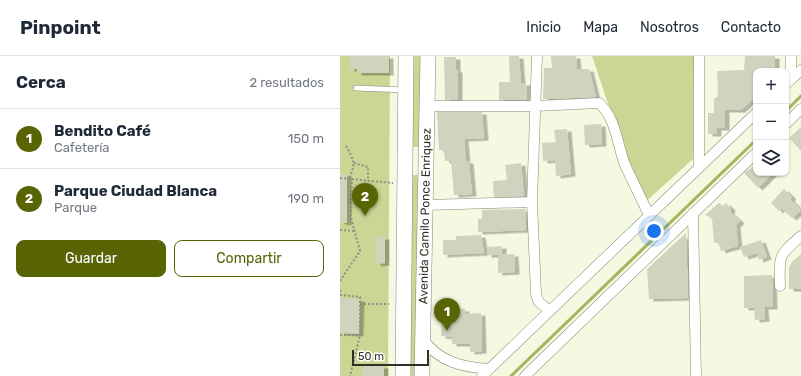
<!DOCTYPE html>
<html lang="es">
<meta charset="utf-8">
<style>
:root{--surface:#fff;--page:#f6f6f7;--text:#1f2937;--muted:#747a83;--line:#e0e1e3;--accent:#596405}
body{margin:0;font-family:Rubik,sans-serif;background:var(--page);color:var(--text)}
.controls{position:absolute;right:12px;top:12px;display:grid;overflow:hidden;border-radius:8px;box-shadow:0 1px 3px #0004}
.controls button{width:36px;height:36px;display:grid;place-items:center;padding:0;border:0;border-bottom:1px solid var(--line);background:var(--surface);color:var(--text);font:20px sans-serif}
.scale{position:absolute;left:12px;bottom:10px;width:77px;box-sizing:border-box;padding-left:4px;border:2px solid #2e3028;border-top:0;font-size:11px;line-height:14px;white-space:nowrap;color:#2e3028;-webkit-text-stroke:3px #fff;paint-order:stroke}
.you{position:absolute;left:314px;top:175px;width:14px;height:14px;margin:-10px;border:3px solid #fff;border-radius:50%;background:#1a73e8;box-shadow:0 0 0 6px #1a73e833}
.badge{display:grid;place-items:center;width:26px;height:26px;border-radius:50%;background:var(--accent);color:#fff;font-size:13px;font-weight:700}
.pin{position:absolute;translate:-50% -33px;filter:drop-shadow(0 1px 2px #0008)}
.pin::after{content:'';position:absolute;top:21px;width:14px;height:12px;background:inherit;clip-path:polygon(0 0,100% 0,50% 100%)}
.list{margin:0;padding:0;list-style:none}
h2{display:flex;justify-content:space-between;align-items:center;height:52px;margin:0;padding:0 16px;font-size:17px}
h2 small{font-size:13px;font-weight:400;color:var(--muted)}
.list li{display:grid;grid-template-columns:26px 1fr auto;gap:12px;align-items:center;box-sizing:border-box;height:60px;padding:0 16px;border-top:1px solid var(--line)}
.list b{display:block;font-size:15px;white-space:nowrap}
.list p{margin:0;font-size:13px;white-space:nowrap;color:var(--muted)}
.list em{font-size:13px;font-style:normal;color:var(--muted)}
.actions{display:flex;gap:8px;padding:12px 16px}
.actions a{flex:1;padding:9px 0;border:1px solid var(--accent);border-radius:8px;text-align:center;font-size:14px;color:var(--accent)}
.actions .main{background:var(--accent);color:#fff}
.icon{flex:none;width:22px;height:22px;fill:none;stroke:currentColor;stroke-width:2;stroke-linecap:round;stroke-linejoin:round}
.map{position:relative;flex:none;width:461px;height:320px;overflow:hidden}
header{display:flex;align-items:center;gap:24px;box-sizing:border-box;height:56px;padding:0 20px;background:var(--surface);border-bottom:1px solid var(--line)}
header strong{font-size:19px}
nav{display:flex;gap:22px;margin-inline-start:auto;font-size:14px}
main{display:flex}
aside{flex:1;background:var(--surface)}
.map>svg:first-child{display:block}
.green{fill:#cad794}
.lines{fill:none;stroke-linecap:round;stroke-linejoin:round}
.stream{stroke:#a5b45e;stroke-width:3}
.building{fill:#cfd4be;filter:url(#shadow)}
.service-casing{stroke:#858a75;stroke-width:6}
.minor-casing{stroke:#858a75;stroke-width:11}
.secondary-casing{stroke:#858a75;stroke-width:16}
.path{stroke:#8d9181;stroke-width:2;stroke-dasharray:2 2;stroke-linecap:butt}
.service{stroke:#fff;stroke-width:5}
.minor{stroke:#fff;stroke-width:10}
.secondary{stroke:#fff;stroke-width:15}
.labels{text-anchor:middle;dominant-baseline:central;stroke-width:3;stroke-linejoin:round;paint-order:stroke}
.street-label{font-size:12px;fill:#2e3028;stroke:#fff}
</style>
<header>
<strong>Pinpoint</strong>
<nav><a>Inicio</a><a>Mapa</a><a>Nosotros</a><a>Contacto</a></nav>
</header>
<main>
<aside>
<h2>Cerca<small>2 resultados</small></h2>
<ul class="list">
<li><span class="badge">1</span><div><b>Bendito Café</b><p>Cafetería</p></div><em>150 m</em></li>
<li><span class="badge">2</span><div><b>Parque Ciudad Blanca</b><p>Parque</p></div><em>190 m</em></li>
</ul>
<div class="actions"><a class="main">Guardar</a><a>Compartir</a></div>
</aside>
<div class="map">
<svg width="461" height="320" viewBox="0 0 461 320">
<defs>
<filter id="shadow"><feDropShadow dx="4.5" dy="2.5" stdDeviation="0" flood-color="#0004"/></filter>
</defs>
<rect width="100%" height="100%" fill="#f4f9e2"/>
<!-- green -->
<path class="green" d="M0 0H50L48 320H0Z
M73 0H82L81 91H73Z
M252 0H354L353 103 302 149Z
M71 119H81L79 320H69Z"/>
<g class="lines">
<!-- stream -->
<path class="stream" d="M446 55 461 40
M171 320 416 84"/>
</g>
<!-- building -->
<path class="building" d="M10 0H49V17H17V13H10Z
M169 0H179L181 27H186L187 44H159V26H170Z
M211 0H236L237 13H249L256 41 203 43 204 12H212Z
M405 0H435V15H416V40L401 54H385V72H377V78H368V57H374V42H377L378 36 377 15 404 14Z
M104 1H116V14H118V44H105Z
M97 56H142L144 82 124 83 126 105H129L132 138 114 139 111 105H105L104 94H99Z
M261 68 262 88 245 89 244 69Z
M461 71V95L449 82Z
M227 73 231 118 216 120 215 104 203 105 202 87 216 86 214 74Z
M181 107 184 140 154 141 153 125 167 124 165 109Z
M416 108V117H433L418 132 404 117Z
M0 118H7V167L0 166Z
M444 133 452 141 450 143 461 154 452 162 441 152 439 155 431 147Z
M379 147 383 150 386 147 391 152 390 156 400 165 396 169 398 190 381 195 379 187H374L372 162 365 159Z
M185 153 186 174 138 176V163H142V154Z
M346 177 348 242 309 243 307 213Z
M141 179 144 197 103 199V184H116V180Z
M36 181H45V207L36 208Z
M421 184 427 201 419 204 417 197 404 201 400 191Z
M162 190V199H147V191Z
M174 198 175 216 158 217V199Z
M461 198V233H449V212L452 206Z
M432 219 433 251H424L425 263 415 264 414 252H404V220Z
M0 242 20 243 19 278 0 277Z
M102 252 125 253V258L141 257 142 295 130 296V288H112V281L101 280Z
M23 309 44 310V320H22Z"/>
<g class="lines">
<defs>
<path id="service" d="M16 32 65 34"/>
<path id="minor" d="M197 0 192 146 196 237C197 247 202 249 210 254
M451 0V23
M446 28 461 14
M87 50H195L259 47C276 62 277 88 285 109 293 126 301 142 309 159
M446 68 461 53
M359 112V0
M86 149 192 146
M353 157 356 320
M440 230C439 199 438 200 461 180
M83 283C99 306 122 311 149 313
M142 320 416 57
M185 320 416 97"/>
<g id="secondary">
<path d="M63 320 66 0"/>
<path id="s1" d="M82 320 88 0"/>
</g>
</defs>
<!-- service casing -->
<use href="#service" class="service-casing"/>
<!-- minor casing -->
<use href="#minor" class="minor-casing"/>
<!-- secondary casing -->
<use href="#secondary" class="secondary-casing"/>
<!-- path -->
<path class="path" d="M6 90C14 104 16 108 9 123
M14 107 28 111V125
M0 122 53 127
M0 174 16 175
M0 225 20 195 11 162 12 123
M0 234 1 239 20 241V279L10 320
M20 248H49
M0 279H20"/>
<!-- service -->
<use href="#service" class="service"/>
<!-- minor -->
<use href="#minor" class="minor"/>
<!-- secondary -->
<use href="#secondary" class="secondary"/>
</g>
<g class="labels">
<!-- street labels -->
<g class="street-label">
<text stroke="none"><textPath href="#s1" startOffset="160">Avenida Camilo Ponce Enriquez</textPath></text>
</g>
</g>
</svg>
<div class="controls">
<button>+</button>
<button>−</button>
<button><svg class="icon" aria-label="layers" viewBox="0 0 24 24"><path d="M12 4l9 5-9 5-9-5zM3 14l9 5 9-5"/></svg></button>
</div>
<div class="scale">50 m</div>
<div class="you"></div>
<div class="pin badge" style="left:107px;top:275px">1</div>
<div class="pin badge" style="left:25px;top:160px">2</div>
</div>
</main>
